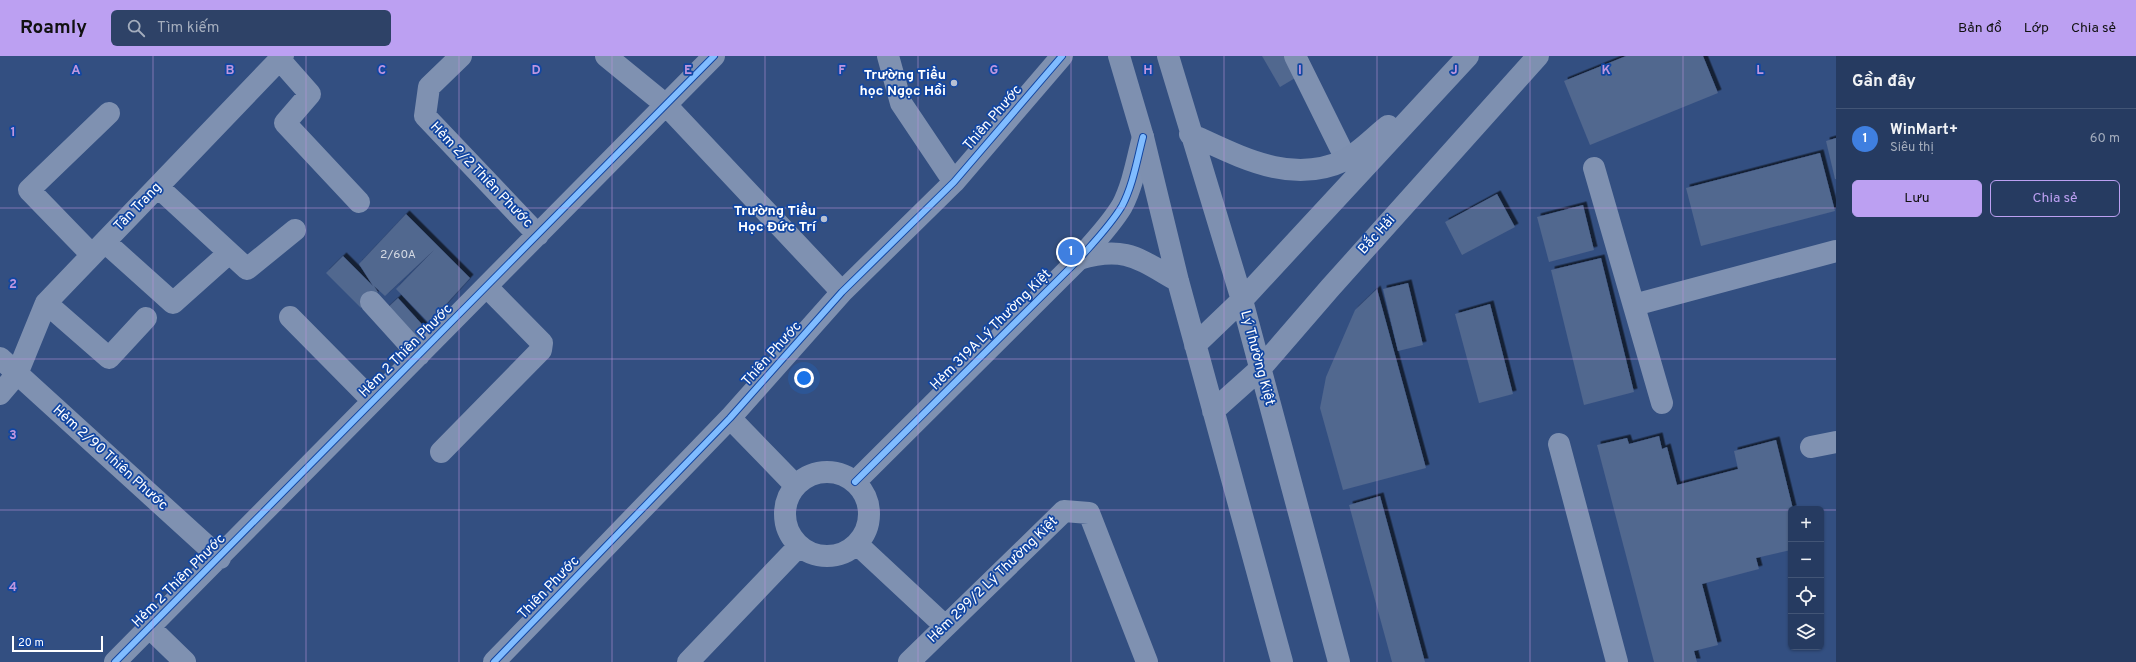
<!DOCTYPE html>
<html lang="vi">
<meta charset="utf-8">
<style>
:root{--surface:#263b61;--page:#2e4267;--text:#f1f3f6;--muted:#a4adbd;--line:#425576;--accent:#bca0f2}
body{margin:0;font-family:Overpass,sans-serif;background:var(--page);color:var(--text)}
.controls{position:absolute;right:12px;bottom:12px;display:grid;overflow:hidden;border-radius:6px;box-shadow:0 1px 3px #0004}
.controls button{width:36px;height:36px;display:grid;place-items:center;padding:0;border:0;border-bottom:1px solid var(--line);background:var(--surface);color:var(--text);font:20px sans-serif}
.scale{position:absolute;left:12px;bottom:10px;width:91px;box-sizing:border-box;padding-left:4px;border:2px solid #fff;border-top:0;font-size:11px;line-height:14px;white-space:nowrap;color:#fff;-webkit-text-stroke:3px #1246a2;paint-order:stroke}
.you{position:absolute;left:804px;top:322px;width:14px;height:14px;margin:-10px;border:3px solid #fff;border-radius:50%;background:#1a73e8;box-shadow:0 0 0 6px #1a73e833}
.badge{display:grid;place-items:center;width:26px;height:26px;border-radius:50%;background:var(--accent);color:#fff;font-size:13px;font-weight:700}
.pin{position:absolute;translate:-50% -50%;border:2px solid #fff;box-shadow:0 1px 4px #0006}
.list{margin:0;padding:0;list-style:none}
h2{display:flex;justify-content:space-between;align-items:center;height:52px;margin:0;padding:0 16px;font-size:17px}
h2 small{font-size:13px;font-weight:400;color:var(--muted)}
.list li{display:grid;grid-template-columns:26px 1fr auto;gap:12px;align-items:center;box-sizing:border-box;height:60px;padding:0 16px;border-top:1px solid var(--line)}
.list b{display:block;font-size:15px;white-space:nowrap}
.list p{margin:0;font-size:13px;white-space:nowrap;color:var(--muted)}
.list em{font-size:13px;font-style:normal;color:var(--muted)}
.actions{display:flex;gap:8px;padding:12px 16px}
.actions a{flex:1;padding:9px 0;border:1px solid var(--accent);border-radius:6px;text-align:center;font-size:14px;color:var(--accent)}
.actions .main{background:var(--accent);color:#111}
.icon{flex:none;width:22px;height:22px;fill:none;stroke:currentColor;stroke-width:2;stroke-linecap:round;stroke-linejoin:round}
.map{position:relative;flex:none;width:1836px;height:606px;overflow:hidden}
header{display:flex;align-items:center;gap:24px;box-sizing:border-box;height:56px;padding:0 20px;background:var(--accent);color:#111}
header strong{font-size:19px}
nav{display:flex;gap:22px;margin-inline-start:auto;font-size:14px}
.search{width:280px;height:36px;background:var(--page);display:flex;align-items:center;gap:10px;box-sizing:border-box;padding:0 14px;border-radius:6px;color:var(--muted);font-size:15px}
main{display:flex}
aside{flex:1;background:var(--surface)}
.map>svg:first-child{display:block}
.building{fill:#51678f;filter:url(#shadow)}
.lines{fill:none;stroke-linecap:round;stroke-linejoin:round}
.minor{stroke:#7f91b1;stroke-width:22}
.major{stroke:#7e90b0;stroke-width:22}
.cycleway-casing{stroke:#1246a2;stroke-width:8}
.cycleway{stroke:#80bcff;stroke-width:6}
.grid{fill:none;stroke:#bd96df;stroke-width:1;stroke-opacity:0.55}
.poi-dot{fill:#b8c1d3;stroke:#1246a2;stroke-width:1.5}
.labels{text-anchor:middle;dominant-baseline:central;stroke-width:3.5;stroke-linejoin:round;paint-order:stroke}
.number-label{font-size:12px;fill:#d4d9e3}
.poi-label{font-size:14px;font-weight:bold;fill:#fff;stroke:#1246a2;text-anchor:end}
.street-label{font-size:14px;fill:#fff;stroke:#1246a2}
.grid-label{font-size:13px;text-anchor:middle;font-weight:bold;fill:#bd96df;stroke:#1246a2;stroke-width:3.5;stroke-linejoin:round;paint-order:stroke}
</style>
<header>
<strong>Roamly</strong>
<div class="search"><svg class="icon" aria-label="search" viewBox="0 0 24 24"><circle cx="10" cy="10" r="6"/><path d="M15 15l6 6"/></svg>Tìm kiếm</div>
<nav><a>Bản đồ</a><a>Lớp</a><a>Chia sẻ</a></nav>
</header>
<main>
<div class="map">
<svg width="1836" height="606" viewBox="0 0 1836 606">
<defs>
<filter id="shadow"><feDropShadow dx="3.5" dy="-3.5" stdDeviation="0" flood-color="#0009"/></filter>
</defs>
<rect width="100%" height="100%" fill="#334f81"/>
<!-- building -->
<path class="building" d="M1262 0H1292L1302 18 1280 31Z
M1626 0H1703L1718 37 1590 89 1564 25Z
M1836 82V123H1835L1826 85Z
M1820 97 1835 155 1701 190 1686 132Z
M1497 138 1515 171 1462 199 1445 166Z
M1583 149 1594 194 1549 206 1537 161Z
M406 158 470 222 429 267 396 233 434 194 385 240 374 230 378 236 361 252 326 217 343 200 373 230 359 208Z
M1601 202 1634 336 1584 349 1551 214Z
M1408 227 1423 289 1398 295 1383 233Z
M1377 233 1426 412 1343 434 1320 352 1326 321 1355 254Z
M398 242 429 276 414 288 384 255Z
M1490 248 1513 338 1479 347 1455 258Z
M1659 380 1662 393 1667 391 1677 429 1738 413 1734 395 1776 384 1793 453H1791V494L1756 502 1759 513 1702 528 1718 589 1694 595 1697 606H1654L1597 389 1627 382 1629 388Z
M1380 440 1425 606H1392L1349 449Z"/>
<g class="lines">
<!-- minor -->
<path class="minor" d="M461 0 429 31 425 60 538 179
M606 0 666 49 842 236
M888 0 901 47 954 126
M1295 0 1346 103
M280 4 310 38 285 67 359 146
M1594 112 1662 347
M158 131 247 213 295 174
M105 186 173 247 229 197
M92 199 29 134 109 57
M371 246 419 299
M46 247 109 302 146 262
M1634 249 1836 195
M290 261 373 345
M0 302 220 502
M0 338 17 318 46 247 283 0
M730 362 795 429
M1559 388 1617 606
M1811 391 1836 386
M441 396 541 294 542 287 487 231
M785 458a42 42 0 1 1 84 0a42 42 0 1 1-84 0Z
M855 426 1079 203C1094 186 1110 170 1122 150 1133 129 1137 104 1143 81
M857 488 945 570
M150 572 185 606
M115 606 714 0
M494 606 730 362 842 236 954 126 1062 0
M688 606 798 491
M909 606 1064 455 1089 457 1147 606"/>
<!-- major -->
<path class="major" d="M1119 0 1143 81 1178 225 1282 606
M1168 0 1242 244 1339 606
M1190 78C1239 100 1291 130 1345 104 1360 96 1375 80 1388 70
M1079 203C1125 189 1139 203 1178 225
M1195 289 1242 244 1468 0
M1213 355 1260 313 1330 232 1538 0"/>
<defs>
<path id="cycleway" d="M855 426 1079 203C1094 186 1110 170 1122 150 1133 129 1137 104 1143 81
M115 606 714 0
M494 606 730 362 842 236 954 126 1062 0"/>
</defs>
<!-- cycleway casing -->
<use href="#cycleway" class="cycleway-casing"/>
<!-- cycleway -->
<use href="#cycleway" class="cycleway"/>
</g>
<!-- grid -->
<path class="grid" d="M153 0V606M306 0V606M459 0V606M612 0V606M765 0V606M918 0V606M1071 0V606M1224 0V606M1377 0V606M1530 0V606M1683 0V606M0 152H1836M0 303H1836M0 454H1791M1821 454H1836"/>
<!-- markers -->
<g class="poi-dot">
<circle cx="954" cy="27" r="4"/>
<circle cx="824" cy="163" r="4"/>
</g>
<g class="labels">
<!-- number labels -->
<g class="number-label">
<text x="398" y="199">2/60A</text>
</g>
<!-- poi labels -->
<g class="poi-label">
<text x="946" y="19">Trường Tiểu<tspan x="946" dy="16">học Ngọc Hồi</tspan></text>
<text x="816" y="155">Trường Tiểu<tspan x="816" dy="16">Học Đức Trí</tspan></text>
</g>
<!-- street labels -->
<g class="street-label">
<text transform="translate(993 62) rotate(-49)">Thiên Phước</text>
<text transform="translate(481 119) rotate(46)">Hẻm 2/2 Thiên Phước</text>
<text transform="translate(138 151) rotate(-46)">Tân Trang</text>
<text transform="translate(1377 179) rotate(-48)">Bắc Hải</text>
<text transform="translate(991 274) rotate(-45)">Hẻm 319A Lý Thường Kiệt</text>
<text transform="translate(406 295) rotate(-45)">Hẻm 2 Thiên Phước</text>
<text transform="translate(772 298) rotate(-48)">Thiên Phước</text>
<text transform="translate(1257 302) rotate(75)">Lý Thường Kiệt</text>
<text transform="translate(110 402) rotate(42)">Hẻm 2/90 Thiên Phước</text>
<text transform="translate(993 524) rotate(-44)">Hẻm 299/2 Lý Thường Kiệt</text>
<text transform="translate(179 525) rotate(-45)">Hẻm 2 Thiên Phước</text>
<text transform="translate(549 532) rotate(-46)">Thiên Phước</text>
</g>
</g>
<g class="grid-label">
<text x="76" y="18">A</text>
<text x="230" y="18">B</text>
<text x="382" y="18">C</text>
<text x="536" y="18">D</text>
<text x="688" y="18">E</text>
<text x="842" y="18">F</text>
<text x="994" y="18">G</text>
<text x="1148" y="18">H</text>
<text x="1300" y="18">I</text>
<text x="1454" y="18">J</text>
<text x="1606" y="18">K</text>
<text x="1760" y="18">L</text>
<text x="13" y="80">1</text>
<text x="13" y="232">2</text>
<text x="13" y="383">3</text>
<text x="13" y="535">4</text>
</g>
</svg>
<div class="controls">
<button>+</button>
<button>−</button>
<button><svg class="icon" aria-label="locate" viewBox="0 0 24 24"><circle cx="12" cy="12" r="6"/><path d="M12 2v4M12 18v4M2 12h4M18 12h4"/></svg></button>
<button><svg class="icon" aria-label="layers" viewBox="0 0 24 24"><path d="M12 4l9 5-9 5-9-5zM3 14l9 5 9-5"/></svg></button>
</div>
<div class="scale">20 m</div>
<div class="you"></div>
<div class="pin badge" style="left:1071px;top:196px;background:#3f7fe0">1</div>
</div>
<aside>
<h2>Gần đây<small></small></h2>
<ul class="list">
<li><span class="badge" style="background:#3f7fe0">1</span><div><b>WinMart+</b><p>Siêu thị</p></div><em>60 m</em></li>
</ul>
<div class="actions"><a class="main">Lưu</a><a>Chia sẻ</a></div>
</aside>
</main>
